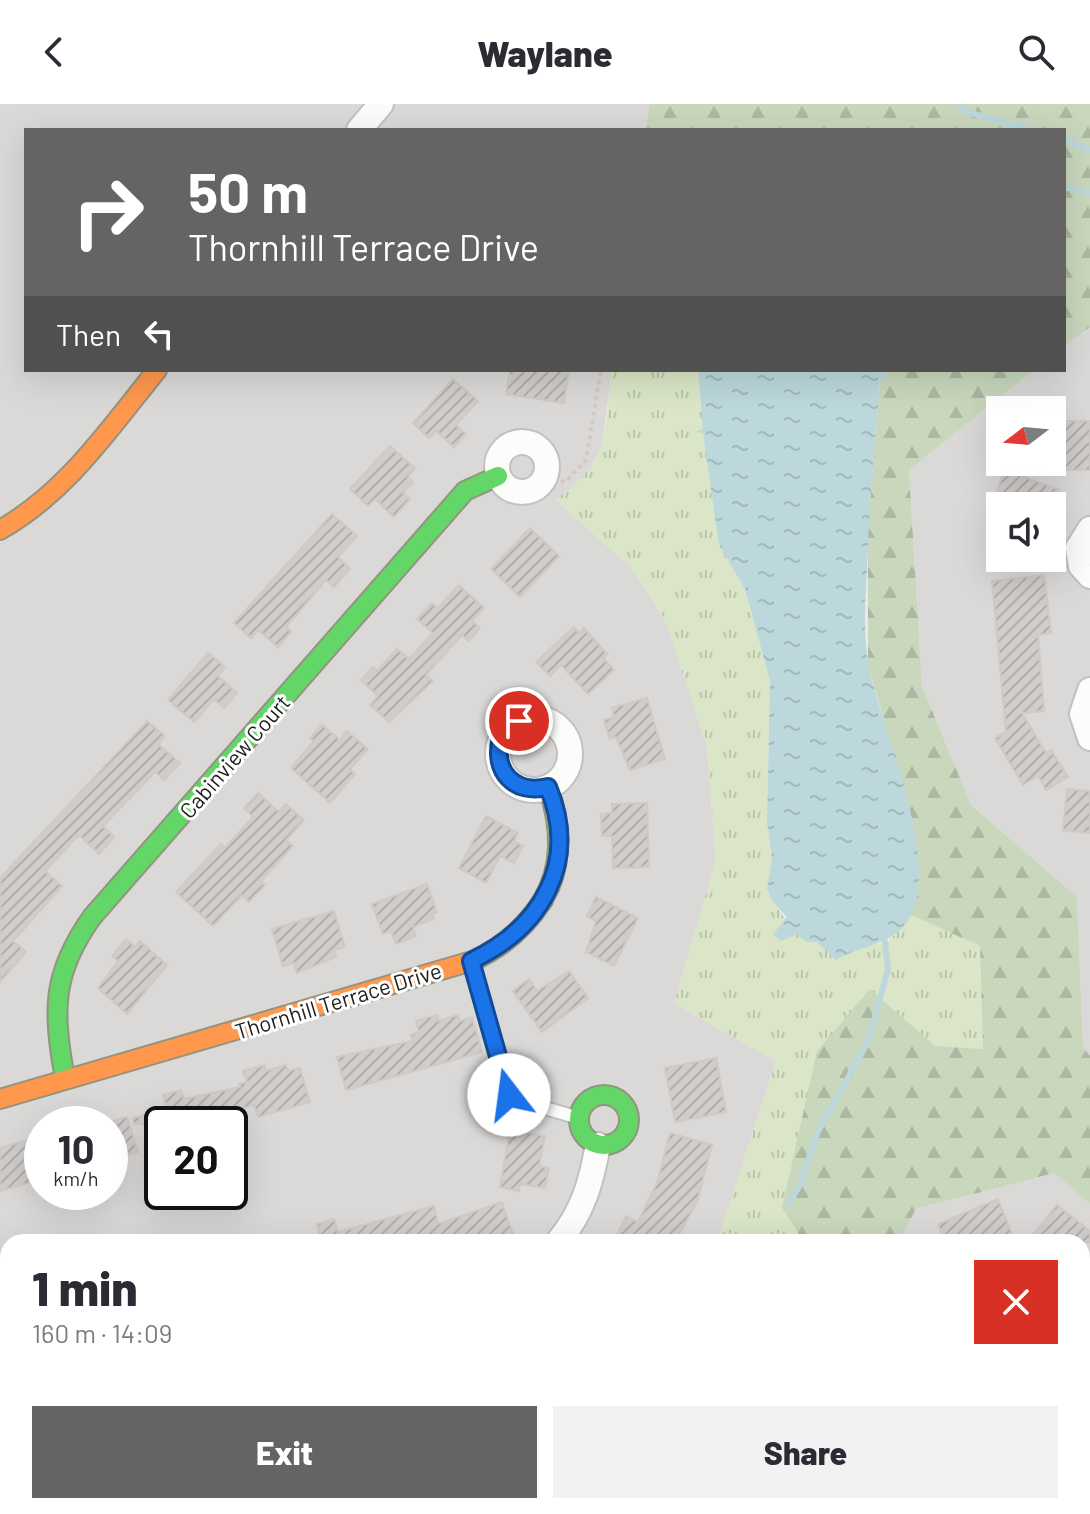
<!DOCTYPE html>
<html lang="en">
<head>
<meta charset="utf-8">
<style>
  body { margin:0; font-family:Barlow,sans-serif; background:#f2f2f3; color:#2b2b33; height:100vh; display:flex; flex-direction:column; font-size:30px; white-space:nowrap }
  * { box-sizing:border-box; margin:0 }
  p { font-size:26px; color:#7c7c81 }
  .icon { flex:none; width:44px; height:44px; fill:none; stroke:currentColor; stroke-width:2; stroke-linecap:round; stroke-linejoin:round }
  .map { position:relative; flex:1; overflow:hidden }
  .sheet { position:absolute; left:0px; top:1130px; width:1090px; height:280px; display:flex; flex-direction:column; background:#fff; border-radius:24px 24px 0 0; box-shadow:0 8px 32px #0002 }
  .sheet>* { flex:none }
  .top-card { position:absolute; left:24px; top:24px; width:1042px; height:244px; border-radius:0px; box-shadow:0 8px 32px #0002; background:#656463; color:#fff; overflow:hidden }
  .needle { width:52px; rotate:254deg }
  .controls { position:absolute; left:986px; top:292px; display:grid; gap:16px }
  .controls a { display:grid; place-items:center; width:80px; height:80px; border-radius:0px; background:#fff; box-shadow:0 8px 32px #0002; font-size:40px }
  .speed { position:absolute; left:24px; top:1002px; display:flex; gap:16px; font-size:40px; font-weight:700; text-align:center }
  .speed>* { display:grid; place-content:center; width:104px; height:104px; border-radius:50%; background:#fff; box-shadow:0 8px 32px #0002; line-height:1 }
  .speed small { font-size:20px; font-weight:400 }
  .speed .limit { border:4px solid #111; border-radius:12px; background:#fff; color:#111 }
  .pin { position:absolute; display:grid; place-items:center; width:68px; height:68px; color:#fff; margin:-34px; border:4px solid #fff; border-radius:50%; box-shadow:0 2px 8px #0007 }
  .me { position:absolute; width:88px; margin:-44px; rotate:345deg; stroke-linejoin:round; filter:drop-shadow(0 0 6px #0008) }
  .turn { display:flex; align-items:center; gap:28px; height:168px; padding:0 32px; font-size:36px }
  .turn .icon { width:104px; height:104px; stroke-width:2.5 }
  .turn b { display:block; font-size:56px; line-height:68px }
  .then { display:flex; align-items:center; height:76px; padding:0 32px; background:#0003; gap:16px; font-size:30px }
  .round { display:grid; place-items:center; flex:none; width:84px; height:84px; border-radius:0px; background:#f2f2f3 }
  .headline { display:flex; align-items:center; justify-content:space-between; height:136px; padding:0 32px }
  h1 { font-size:48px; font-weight:800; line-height:60px }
  .primary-button { display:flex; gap:16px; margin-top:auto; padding:16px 32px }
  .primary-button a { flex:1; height:92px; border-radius:0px; background:#656463; color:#fff; font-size:32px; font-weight:800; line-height:92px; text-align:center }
  .primary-button a+a { background:#f2f2f3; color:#2b2b33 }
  header { display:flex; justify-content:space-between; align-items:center; height:104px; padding:0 32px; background:#fff; font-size:36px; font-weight:800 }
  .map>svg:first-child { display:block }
  .residential { fill:#dad9d7; fill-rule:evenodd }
  .grass { fill:url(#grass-tufts) }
  .forest { fill:url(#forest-firs) }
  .water { fill:url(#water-ripples) }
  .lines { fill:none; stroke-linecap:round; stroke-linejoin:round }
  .stream { stroke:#bcd8dc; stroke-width:6 }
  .building { fill:url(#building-hatch); stroke:#cecac7; stroke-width:2 }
  .lane-casing { stroke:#c2c1c0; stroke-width:16 }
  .street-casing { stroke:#c2c1c0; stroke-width:28 }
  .fast-casing { stroke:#939380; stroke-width:22 }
  .slow-casing { stroke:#939380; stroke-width:22 }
  .path { stroke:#d4c8c7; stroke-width:4; stroke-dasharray:4 4; stroke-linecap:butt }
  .lane { stroke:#fcfcfb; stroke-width:12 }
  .street { stroke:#fcfcfb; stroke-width:24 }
  .fast { stroke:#63d668; stroke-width:18 }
  .slow { stroke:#ff974d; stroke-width:18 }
  .route-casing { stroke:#114b97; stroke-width:20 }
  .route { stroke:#1a73e8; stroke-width:14 }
  .labels { text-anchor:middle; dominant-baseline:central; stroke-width:6; stroke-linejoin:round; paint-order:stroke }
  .street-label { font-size:22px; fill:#1d1d1d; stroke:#fff }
</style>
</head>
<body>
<header><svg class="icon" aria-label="back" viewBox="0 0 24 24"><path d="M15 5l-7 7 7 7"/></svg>Waylane<svg class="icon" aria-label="search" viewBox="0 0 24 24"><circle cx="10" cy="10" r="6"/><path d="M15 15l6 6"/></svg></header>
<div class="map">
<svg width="1090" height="1410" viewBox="0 0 1090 1410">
  <defs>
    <pattern id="grass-tufts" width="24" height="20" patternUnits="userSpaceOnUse" patternTransform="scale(2)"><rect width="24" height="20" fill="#dae6c7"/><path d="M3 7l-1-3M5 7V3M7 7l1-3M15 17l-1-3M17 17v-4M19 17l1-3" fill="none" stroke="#bbc5aa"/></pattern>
    <pattern id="forest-firs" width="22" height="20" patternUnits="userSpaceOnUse" patternTransform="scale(2)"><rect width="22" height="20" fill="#c9d7bd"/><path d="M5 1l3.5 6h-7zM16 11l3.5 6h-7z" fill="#acb8a2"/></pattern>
    <pattern id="water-ripples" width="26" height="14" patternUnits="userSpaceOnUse" patternTransform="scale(2)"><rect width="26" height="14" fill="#bcd8dc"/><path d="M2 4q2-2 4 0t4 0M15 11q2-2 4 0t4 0" fill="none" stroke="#a1b9bc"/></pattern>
    <pattern id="building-hatch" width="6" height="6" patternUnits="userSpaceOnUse" patternTransform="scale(2)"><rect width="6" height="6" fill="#d0cdcb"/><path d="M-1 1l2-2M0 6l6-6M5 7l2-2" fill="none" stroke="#b2b0ae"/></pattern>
  </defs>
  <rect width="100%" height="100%" fill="#ebe9e6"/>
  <g class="residential">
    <path d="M 0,0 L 649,0 L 646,24 L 26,26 L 26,266 L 612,266 L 601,349 L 581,378 L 556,396 L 633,465 L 670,525 L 707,644 L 716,757 L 674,899 L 776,957 L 717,1138 L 8,1138 L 8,1402 L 631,1402 L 629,1410 L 0,1410 ZM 42,1020 L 110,1020 L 110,1088 L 42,1088 ZM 162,1020 L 230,1020 L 230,1088 L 162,1088 Z"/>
    <path d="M 1088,222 L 1090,223 L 1090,952 L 1083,943 L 1077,793 L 971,701 L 922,582 L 909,366 L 1034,266 L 1064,266 L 1064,242 ZM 1000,306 L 1052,306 L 1052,358 L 1000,358 ZM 1000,402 L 1052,402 L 1052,454 L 1000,454 Z"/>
    <path d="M 1054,1069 L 1090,1100 L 1090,1410 L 827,1410 L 834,1402 L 1082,1402 L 1082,1138 L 899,1138 L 916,1105 Z"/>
  </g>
  <g class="grass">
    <path d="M 612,266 L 698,266 L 703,325 L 695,326 L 703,329 L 719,441 L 745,485 L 770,577 L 767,718 L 772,755 L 767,784 L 771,796 L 797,830 L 817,838 L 836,855 L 855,844 L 888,838 L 911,811 L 980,842 L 983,945 L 935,942 L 870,885 L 782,1104 L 804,1138 L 717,1138 L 776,957 L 674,899 L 716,757 L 707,644 L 665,516 L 633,465 L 555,396 C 611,357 604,328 612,266 Z"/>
    <path d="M 631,1402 L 834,1402 L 827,1410 L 629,1410 Z"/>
  </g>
  <g class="forest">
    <path d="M 649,0 L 1090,0 L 1090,223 L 1064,242 L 1064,26 L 574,26 L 646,24 Z"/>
    <path d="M 890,266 L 1034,266 L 909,366 L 922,582 L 971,701 L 1077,793 L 1083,943 L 1090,952 L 1090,1100 L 1054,1069 L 916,1105 L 899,1138 L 804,1138 L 782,1104 L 817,947 L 870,885 L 935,942 L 983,945 L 980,842 L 911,811 L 919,778 L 911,711 L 868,561 L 868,424 L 880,278 Z"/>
  </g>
  <path class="water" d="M 698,266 L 890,266 L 880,278 C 875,340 869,403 867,466 C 865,497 863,533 869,563 C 881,623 940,754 911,811 C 896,842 862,840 836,856 L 817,838 L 807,838 L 797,830 L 781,837 L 773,830 L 787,813 L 771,796 L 767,784 L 772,755 L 767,718 L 770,577 L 745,485 L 719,441 L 703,329 L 694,328 L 703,325 Z"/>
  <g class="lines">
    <g class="stream">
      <path d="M 958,0 L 967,8 L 1032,26"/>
      <path d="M 1064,36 L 1090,46"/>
      <path d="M 1064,83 L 1090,89"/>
      <path d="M 480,993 L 496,987"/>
      <path d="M 788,1101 L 800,1081 L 818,1027 L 868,938 L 888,865 L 885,838"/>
    </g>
  </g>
  <g class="building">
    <path d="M 510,266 L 569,266 L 564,299 L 506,290 Z"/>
    <path d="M 453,275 L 478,297 L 456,321 L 466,330 L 454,343 L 436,327 L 429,334 L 413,319 Z"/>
    <path d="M 1064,317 L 1090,317 L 1090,366 L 1063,366 Z"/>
    <path d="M 390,342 L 415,364 L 408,373 L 413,378 L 403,389 L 410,395 L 394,413 L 375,395 L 368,402 L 350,385 Z"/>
    <path d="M 1005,366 L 1060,386 L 1055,402 L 991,402 Z"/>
    <path d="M 332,410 L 357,432 L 338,453 L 350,465 L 334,483 L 326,476 L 286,523 L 291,528 L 278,543 L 258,526 L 251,534 L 234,519 Z"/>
    <path d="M 530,424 L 559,452 L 520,493 L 491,465 Z"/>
    <path d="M 1044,471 L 1051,529 L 1038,531 L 1044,607 L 1022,609 L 1046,649 L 1051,646 L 1068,673 L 1046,686 L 1038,672 L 1023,681 L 995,634 L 1006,628 L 992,477 Z"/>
    <path d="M 459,481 L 484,504 L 472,517 L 480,524 L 469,537 L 462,531 L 426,571 L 433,577 L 389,618 L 370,601 L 378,592 L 361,576 L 373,563 L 377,567 L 397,545 L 409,555 L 433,529 L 417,515 L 432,499 L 438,504 Z"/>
    <path d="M 574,523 L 579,529 L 584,524 L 607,550 L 603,554 L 614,566 L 588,590 L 561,561 L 550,572 L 536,558 Z"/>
    <path d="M 208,549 L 225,563 L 218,572 L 237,589 L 224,604 L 214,595 L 194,618 L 168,596 Z"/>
    <path d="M 647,594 L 665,655 L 630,666 L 616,633 L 610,635 L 604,616 L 614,613 L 612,604 Z"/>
    <path d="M 147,617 L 165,632 L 158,640 L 180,659 L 164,676 L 155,668 L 103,722 L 114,733 L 99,750 L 79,731 L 45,767 L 62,782 L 13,837 L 26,848 L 0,878 L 0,774 Z"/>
    <path d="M 322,621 L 340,636 L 347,627 L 368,645 L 350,665 L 355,670 L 330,699 L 291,664 L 314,637 L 310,634 Z"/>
    <path d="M 1067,685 L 1090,687 L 1090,729 L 1063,726 Z"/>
    <path d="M 258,689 L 279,708 L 286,700 L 304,716 L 286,736 L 293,742 L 261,777 L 265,781 L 249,798 L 242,791 L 213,822 L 176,788 L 221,740 L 225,744 L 253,713 L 244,704 Z"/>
    <path d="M 647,699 L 649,763 L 613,764 L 612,732 L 602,732 L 601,710 L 612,709 L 612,700 Z"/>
    <path d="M 486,712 L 518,729 L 514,737 L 523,742 L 514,759 L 500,752 L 486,779 L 459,764 Z"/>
    <path d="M 427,780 L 437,808 L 432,810 L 434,815 L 413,823 L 416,832 L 396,840 L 391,827 L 383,830 L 372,800 Z"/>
    <path d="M 596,793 L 638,814 L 614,862 L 586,848 L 596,817 L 587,812 Z"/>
    <path d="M 334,807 L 345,843 L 334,846 L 336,853 L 297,869 L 294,859 L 283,862 L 272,825 Z"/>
    <path d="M 126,835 L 135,843 L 140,837 L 167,861 L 127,910 L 98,884 L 118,857 L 112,852 Z"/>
    <path d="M 569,867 L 588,894 L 542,928 L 513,887 L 529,875 L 537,887 Z"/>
    <path d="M 437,911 L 438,917 L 458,911 L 460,917 L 472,913 L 482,948 L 346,986 L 337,953 L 413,937 L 411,931 L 419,928 L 416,917 Z"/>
    <path d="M 716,954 L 726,1008 L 675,1018 L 665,964 Z"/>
    <path d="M 265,961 L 266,967 L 286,961 L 288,967 L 300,964 L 310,998 L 258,1013 L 254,1001 L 220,1011 L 223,1020 L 134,1020 L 133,1014 L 167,1006 L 163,991 L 181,986 L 184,995 L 240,983 L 239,980 L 247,978 L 243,967 Z"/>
    <path d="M 127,1013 L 138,1048 L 110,1056 L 110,1018 Z"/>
    <path d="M 510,1025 L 545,1032 L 539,1062 L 549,1064 L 545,1084 L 520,1080 L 519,1087 L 500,1083 Z"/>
    <path d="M 670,1029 L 712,1041 L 697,1098 L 675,1138 L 614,1138 L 626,1112 L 638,1118 L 657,1079 Z"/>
    <path d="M 28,1036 L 30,1041 L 42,1037 L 42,1075 L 0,1087 L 0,1044 Z"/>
    <path d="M 998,1095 L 1015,1138 L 945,1138 L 938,1120 Z"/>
    <path d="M 502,1098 L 513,1130 L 491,1138 L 321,1138 L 317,1120 L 334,1115 L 338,1128 L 434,1102 L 438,1120 Z"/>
    <path d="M 1057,1101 L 1090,1127 L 1090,1138 L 1027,1138 Z"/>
  </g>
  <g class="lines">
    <g class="lane-casing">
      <path id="lane" d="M 471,859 L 511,994 L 579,1014"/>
    </g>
    <g class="street-casing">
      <g id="street">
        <path d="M 359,26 L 381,0"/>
        <circle cx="522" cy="363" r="25"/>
        <path d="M 1090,425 L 1078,444 L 1081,462 L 1090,472"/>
        <path d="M 1090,586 L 1082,610 L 1090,634"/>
        <circle cx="534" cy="650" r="36"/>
        <path d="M 558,1138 C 583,1108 591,1079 598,1041"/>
        <path d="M 1082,1287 L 1090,1294"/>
        <path d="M 0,1318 L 8,1314"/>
        <path d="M 1082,1355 L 1090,1345"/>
        <path d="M 470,1410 L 473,1402"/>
        <path d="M 1035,1410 L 1041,1402"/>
      </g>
    </g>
    <g class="fast-casing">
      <g id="fast">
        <path d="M 543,796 C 564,760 561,721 548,683"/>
        <path d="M 65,975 C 53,907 51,871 92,813 L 465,387 L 498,372"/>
        <circle cx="604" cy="1016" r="25"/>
      </g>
    </g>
    <g class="slow-casing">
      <g id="slow">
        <path d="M 0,426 C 67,388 109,325 157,266"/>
        <path d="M 0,995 L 472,857 C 502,844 525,824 543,796"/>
      </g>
    </g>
    <path class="path" d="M 545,373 L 565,378 L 586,356 L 601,266"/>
    <use href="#lane" class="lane"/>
    <use href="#street" class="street"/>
    <use href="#fast" class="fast"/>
    <use href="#slow" class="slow"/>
  </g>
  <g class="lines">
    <g class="route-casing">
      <path id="route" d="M 509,991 L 471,857 C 541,824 580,759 548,683 C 514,691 492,667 501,634 L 519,617"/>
    </g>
    <use href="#route" class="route"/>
  </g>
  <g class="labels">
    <g class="street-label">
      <text transform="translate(234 652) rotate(-49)">Cabinview Court</text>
      <text transform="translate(338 896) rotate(-17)">Thornhill Terrace Drive</text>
    </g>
  </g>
</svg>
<div class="controls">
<a><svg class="needle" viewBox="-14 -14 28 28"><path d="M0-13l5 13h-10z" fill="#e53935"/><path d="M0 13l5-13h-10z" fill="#7c7c81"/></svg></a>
<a><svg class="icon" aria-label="sound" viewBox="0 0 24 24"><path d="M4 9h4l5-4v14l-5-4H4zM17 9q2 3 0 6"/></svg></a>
</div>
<div class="speed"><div>10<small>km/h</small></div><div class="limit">20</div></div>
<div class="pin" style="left:519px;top:617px;background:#d93025"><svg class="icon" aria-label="arrive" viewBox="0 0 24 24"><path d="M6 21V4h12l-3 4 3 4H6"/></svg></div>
<svg class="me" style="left:509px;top:991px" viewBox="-20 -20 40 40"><circle r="19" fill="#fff"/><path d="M0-13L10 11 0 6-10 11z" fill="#1a73e8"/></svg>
<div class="top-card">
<div class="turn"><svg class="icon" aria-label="right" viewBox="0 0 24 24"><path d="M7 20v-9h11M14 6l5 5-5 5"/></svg><div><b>50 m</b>Thornhill Terrace Drive</div></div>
<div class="then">Then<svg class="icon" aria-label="left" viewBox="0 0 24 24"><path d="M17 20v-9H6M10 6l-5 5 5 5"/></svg></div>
</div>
<section class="sheet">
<div class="headline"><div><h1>1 min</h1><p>160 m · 14:09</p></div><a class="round" style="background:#d93025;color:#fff"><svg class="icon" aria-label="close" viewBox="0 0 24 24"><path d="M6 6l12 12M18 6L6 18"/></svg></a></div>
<div class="primary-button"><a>Exit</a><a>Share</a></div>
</section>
</div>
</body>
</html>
